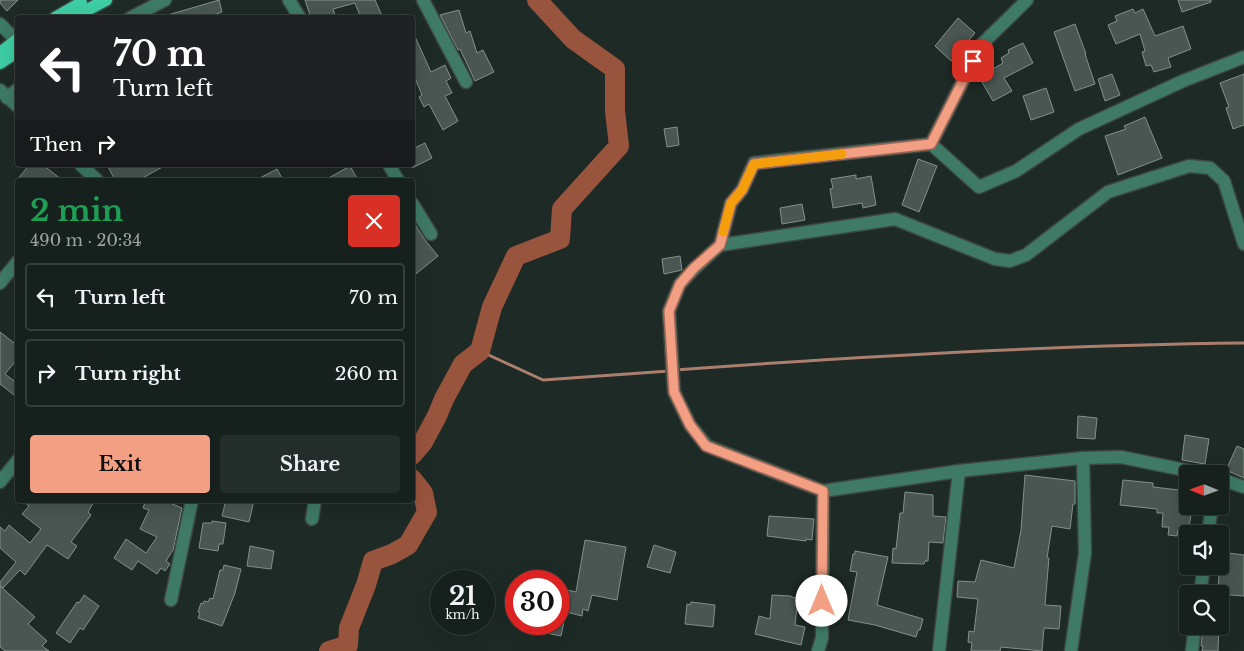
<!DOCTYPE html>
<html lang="en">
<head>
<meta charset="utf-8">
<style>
  body { margin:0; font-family:"Libre Baskerville",serif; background:#232d29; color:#f1f3f6; height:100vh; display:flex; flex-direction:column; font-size:19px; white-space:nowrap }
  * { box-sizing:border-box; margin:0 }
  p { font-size:16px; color:#9ea3a3 }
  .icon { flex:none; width:28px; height:28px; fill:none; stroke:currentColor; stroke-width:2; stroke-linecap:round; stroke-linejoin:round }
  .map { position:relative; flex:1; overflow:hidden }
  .side { position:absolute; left:15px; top:178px; width:400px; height:325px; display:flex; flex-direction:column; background:#16201c; border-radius:5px; box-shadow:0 5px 20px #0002,0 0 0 1px #353e3b }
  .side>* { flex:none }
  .guide { position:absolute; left:15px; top:15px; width:400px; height:152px; border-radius:5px; box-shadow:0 5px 20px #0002,0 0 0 1px #353e3b; background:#202124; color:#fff; overflow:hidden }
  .needle { width:32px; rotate:271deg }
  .tools { position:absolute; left:1179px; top:465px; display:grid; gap:10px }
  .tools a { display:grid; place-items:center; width:50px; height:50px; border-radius:5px; background:#16201c; box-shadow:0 5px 20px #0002,0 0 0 1px #353e3b; font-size:25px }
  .speed { position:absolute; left:430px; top:570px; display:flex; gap:10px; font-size:25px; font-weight:700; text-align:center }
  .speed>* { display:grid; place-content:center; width:65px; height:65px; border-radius:50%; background:#16201c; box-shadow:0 5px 20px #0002,0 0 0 1px #353e3b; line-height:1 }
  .speed small { font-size:12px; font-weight:400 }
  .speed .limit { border:8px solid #d22; background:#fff; color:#111 }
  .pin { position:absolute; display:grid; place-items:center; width:42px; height:42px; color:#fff; margin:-21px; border-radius:10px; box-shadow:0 2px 8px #0006 }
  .me { position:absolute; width:55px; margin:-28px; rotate:0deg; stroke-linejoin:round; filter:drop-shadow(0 0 4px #0008) }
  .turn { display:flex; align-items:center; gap:18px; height:105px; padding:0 15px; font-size:22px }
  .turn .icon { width:65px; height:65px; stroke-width:2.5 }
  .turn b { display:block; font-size:35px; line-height:42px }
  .then { display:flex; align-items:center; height:48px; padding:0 15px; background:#0003; gap:10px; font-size:19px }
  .round { display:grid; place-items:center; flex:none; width:52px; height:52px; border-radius:5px; background:#232d29 }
  .head { display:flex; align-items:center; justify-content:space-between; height:85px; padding:0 15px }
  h1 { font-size:30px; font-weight:700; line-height:38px; color:#1e9e55 }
  .action { display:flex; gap:10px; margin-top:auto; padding:10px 15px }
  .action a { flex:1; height:58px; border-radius:5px; background:#f39f84; color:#111; font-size:20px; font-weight:700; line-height:58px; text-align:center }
  .action a+a { background:#232d29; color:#f1f3f6 }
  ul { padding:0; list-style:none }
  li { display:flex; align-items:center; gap:15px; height:68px; margin:0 10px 8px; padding:0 5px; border:2px solid #353e3b; border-radius:5px }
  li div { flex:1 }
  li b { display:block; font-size:19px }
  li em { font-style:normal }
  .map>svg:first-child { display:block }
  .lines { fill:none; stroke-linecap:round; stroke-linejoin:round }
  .stream { stroke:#ac7e6d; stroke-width:3 }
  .river { stroke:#99543e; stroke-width:20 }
  .building { fill:#495651; stroke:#83918b }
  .minor-casing { stroke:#3c4742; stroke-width:15 }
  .major-casing { stroke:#3c4742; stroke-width:15 }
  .minor { stroke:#3e7a66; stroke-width:12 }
  .major { stroke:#3ecda4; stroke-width:12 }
  .route-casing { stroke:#9e6756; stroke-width:12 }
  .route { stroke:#f39f84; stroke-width:9 }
  .slow { stroke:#f59e0b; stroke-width:9 }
</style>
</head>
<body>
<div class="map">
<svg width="1244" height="651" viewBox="0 0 1244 651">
  <rect width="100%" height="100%" fill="#1e2a25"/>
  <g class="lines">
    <g class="stream">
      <path d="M 480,351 L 543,380 L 669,371"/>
      <path d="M 675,370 C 864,356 1055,345 1244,343"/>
    </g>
    <g class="river">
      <path d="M 412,455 L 423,442 L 437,416 L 444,399 L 463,364 L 480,351 L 492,307 L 516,256 L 560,239 L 562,209 L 619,146 L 615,111 L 615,69 L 573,39 L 537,0"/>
      <path d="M 329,651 L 348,645 L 349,628 L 366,585 L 373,561 L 392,554 L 408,545 L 427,512 L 423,493 L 412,479"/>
    </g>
  </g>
  <g class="building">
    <path d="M 0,0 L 18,0 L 7,11 L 0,3 Z"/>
    <path d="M 219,0 L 222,12 L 205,18 L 168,18 L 168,15 Z"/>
    <path d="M 305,0 L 375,0 L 383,18 L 361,18 L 355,3 L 333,9 L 335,15 L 327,18 L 311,18 Z"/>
    <path d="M 1178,0 L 1211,0 L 1211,2 L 1182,12 Z"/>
    <path d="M 1133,9 L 1135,13 L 1143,9 L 1155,36 L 1183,26 L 1191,49 L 1168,58 L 1171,67 L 1154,72 L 1151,65 L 1146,66 L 1142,52 L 1145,51 L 1140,34 L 1116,44 L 1108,25 L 1117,21 L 1115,16 Z"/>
    <path d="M 459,10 L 466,33 L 470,31 L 477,53 L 483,50 L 494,72 L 475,81 L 460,49 L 458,50 L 440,15 Z"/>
    <path d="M 958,18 L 975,33 L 951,61 L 935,46 Z"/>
    <path d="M 1075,24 L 1086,54 L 1085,54 L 1095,84 L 1075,91 L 1054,32 Z"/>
    <path d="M 412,30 L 431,72 L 445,65 L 451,78 L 446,81 L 452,93 L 445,96 L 458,121 L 443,130 L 429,104 L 424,107 L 419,97 L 422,95 L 412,71 Z"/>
    <path d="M 1023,43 L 1033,63 L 1004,78 L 1012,91 L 993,101 L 979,77 L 1003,63 L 1001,58 L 1009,53 L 1008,50 Z"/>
    <path d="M 1112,74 L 1120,95 L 1105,101 L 1098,79 Z"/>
    <path d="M 1244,74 L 1244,125 L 1233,129 L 1226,108 L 1229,107 L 1220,83 Z"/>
    <path d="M 1046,88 L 1054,112 L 1031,120 L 1023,96 Z"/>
    <path d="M 1145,117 L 1162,158 L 1118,175 L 1105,136 L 1126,129 L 1124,126 Z"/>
    <path d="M 677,127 L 679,145 L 667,147 L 664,129 Z"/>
    <path d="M 425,143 L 432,158 L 412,168 L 412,149 Z"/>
    <path d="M 918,159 L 937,166 L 919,212 L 902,205 Z"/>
    <path d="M 29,165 L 43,165 L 62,180 L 17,180 Z"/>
    <path d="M 107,165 L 166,165 L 139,180 L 115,180 Z"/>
    <path d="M 350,166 L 358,180 L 325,180 Z"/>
    <path d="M 277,169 L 283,180 L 256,180 Z"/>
    <path d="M 856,175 L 856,179 L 871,176 L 876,205 L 863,208 L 862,203 L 833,208 L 830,189 L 833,188 L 831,179 Z"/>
    <path d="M 802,204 L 805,220 L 782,224 L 780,208 Z"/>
    <path d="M 412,220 L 425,240 L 438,256 L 412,277 Z"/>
    <path d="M 680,256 L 682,270 L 664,274 L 662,259 Z"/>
    <path d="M 0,332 L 18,346 L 18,358 L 5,374 L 18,384 L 18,398 L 0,384 Z"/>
    <path d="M 1078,416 L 1097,418 L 1095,439 L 1077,438 Z"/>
    <path d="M 1185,435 L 1209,439 L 1205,464 L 1182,460 Z"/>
    <path d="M 1237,446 L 1244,449 L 1244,478 L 1226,470 Z"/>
    <path d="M 1025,475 L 1075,481 L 1075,504 L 1073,504 L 1070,529 L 1052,526 L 1047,558 L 1049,558 L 1045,605 L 1061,606 L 1059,629 L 1044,628 L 1042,651 L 1001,647 L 1000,651 L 971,651 L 972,643 L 968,642 L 969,631 L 974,632 L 978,599 L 957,597 L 958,581 L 975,582 L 981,560 L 1014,568 L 1021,530 Z"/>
    <path d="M 1123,480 L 1153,483 L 1153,487 L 1188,491 L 1188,506 L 1193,506 L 1188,531 L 1178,530 L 1177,536 L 1168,535 L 1169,527 L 1162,527 L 1163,513 L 1157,513 L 1157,509 L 1120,505 Z"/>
    <path d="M 905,492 L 933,495 L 933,516 L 946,517 L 943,543 L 929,542 L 928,561 L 925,561 L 924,564 L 892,563 L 893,548 L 896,549 L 900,513 L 903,513 Z"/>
    <path d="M 22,500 L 95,500 L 88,512 L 91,515 L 71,542 L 77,546 L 68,559 L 47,545 L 25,575 L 20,570 L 3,588 L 0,586 L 0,582 L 16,562 L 0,548 L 0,527 L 5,531 L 9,525 L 30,543 L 41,529 L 22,514 L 29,506 Z"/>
    <path d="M 146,500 L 163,500 L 182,508 L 173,550 L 166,561 L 170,564 L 165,571 L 161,568 L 157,574 L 138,561 L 132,570 L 114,558 L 126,539 L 146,553 L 157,537 L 140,529 L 149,510 L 143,508 Z"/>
    <path d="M 226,500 L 254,500 L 249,522 L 222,516 Z"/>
    <path d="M 769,516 L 814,519 L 812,540 L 806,539 L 806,541 L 767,536 Z"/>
    <path d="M 212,521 L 226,523 L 223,544 L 219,544 L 218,551 L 199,548 L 203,523 L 212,523 Z"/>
    <path d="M 585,540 L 626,547 L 617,600 L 592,595 L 588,611 L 583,609 L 582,616 L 566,612 L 561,636 L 522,628 L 522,624 L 559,624 L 559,588 L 576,592 Z"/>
    <path d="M 654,545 L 676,552 L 670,573 L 647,567 Z"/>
    <path d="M 250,546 L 274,551 L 271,569 L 247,566 Z"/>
    <path d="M 855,551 L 888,557 L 877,605 L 923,619 L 920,630 L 918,630 L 916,637 L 875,625 L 848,620 L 857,572 L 850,571 L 853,554 L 855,554 Z"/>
    <path d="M 1220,552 L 1244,555 L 1244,596 L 1218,594 Z"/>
    <path d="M 224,565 L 241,569 L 235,593 L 222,626 L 198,618 L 200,613 L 198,612 L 201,603 L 203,604 L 204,601 L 208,602 L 210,598 L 213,599 L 220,570 L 223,570 Z"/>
    <path d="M 0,586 L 35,617 L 28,624 L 47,641 L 42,646 L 49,651 L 5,651 L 0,647 Z"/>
    <path d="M 84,595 L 99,606 L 83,630 L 80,628 L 70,643 L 56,633 L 77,602 L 79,603 Z"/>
    <path d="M 772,595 L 791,596 L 791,597 L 798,598 L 795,625 L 805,627 L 801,645 L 755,634 L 759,616 L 770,619 Z"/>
    <path d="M 691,602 L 715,605 L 713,627 L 685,624 L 687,604 L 690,605 Z"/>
    <path d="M 1203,628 L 1219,628 L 1218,651 L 1202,651 L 1203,646 L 1201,646 Z"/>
  </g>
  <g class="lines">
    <g class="minor-casing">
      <g id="minor">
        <path d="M 289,0 L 300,18"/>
        <path d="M 423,0 L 466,82"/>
        <path d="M 1027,0 L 981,45 L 931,144 L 754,163 L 742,190 L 731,203 L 720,245 L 695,268 L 680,284 L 669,311 L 674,392 L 690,425 L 707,446 L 823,491 L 959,471 L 1083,458 L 1121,457 L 1204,474"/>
        <path d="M 130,18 L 165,0"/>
        <path d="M 0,24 L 16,40"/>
        <path d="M 0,90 L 18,107"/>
        <path d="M 7,98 L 18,89"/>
        <path d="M 931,144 L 979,187 L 1016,171 L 1079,129 L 1183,81 L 1244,57"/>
        <path d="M 81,165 L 97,180"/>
        <path d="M 389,165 L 398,180"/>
        <path d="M 412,203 L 431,234"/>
        <path d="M 720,245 L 895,219 L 995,259 L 1010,261 L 1026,255 L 1108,192 L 1189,166 L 1210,168 L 1224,181 L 1244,244"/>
        <path d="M 0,283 L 18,261"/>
        <path d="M 1220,479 L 1244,487"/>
        <path d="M 0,482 L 18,460"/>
        <path d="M 312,519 L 315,500"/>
        <path d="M 1208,534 L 1212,506"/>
        <path d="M 1200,594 L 1204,566"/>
        <path d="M 171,600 L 192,500"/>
        <path d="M 818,651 L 822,638 L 823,491"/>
        <path d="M 939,651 L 959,471"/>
        <path d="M 1071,651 L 1085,553 L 1083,458"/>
        <path d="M 1192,651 L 1195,626"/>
      </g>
    </g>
    <g class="major-casing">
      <g id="major">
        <path d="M 55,18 L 81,3"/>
        <path d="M 72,18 L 106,0"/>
        <path d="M 0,53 L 18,39"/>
        <path d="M 0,63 L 18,51"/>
      </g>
    </g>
    <use href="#minor" class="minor"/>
    <use href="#major" class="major"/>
  </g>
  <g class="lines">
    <g class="route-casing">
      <path id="route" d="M 822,601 L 823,491 L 706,446 L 690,425 L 674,392 L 669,311 L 680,284 L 694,268 L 720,245 L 731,203 L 742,190 L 754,164 L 931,144 L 973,61"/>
    </g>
    <use href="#route" class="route"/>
    <path class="slow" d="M 723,232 L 731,203 L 742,190 L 754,164 L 842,154"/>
  </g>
</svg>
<div class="tools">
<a><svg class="needle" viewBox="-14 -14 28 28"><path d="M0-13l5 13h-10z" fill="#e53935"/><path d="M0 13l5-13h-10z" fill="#9ea3a3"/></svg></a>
<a><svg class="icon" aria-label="sound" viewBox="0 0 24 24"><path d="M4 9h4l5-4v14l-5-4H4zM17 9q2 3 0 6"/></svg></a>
<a><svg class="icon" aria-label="search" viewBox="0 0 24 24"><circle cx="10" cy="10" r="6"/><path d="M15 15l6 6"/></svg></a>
</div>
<div class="speed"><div>21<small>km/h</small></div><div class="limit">30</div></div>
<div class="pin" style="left:973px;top:61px;background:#d93025"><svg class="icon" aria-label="arrive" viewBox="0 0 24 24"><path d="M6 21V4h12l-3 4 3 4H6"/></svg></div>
<svg class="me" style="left:822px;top:601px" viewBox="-20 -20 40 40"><circle r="19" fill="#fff"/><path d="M0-13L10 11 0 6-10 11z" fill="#f39f84"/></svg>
<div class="guide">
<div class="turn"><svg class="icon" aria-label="left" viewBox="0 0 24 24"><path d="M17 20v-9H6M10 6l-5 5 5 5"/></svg><div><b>70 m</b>Turn left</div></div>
<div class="then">Then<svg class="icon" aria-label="right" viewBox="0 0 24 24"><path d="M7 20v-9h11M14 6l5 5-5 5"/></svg></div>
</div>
<section class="side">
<div class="head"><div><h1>2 min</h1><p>490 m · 20:34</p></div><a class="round" style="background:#d93025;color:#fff"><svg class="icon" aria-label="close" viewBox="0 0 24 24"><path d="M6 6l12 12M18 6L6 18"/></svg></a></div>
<ul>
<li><svg class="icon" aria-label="left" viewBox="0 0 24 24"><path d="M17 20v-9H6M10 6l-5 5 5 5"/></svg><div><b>Turn left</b></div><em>70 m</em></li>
<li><svg class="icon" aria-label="right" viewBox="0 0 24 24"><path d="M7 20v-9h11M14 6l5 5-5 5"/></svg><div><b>Turn right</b></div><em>260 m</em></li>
</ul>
<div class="action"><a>Exit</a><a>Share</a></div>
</section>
</div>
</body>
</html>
